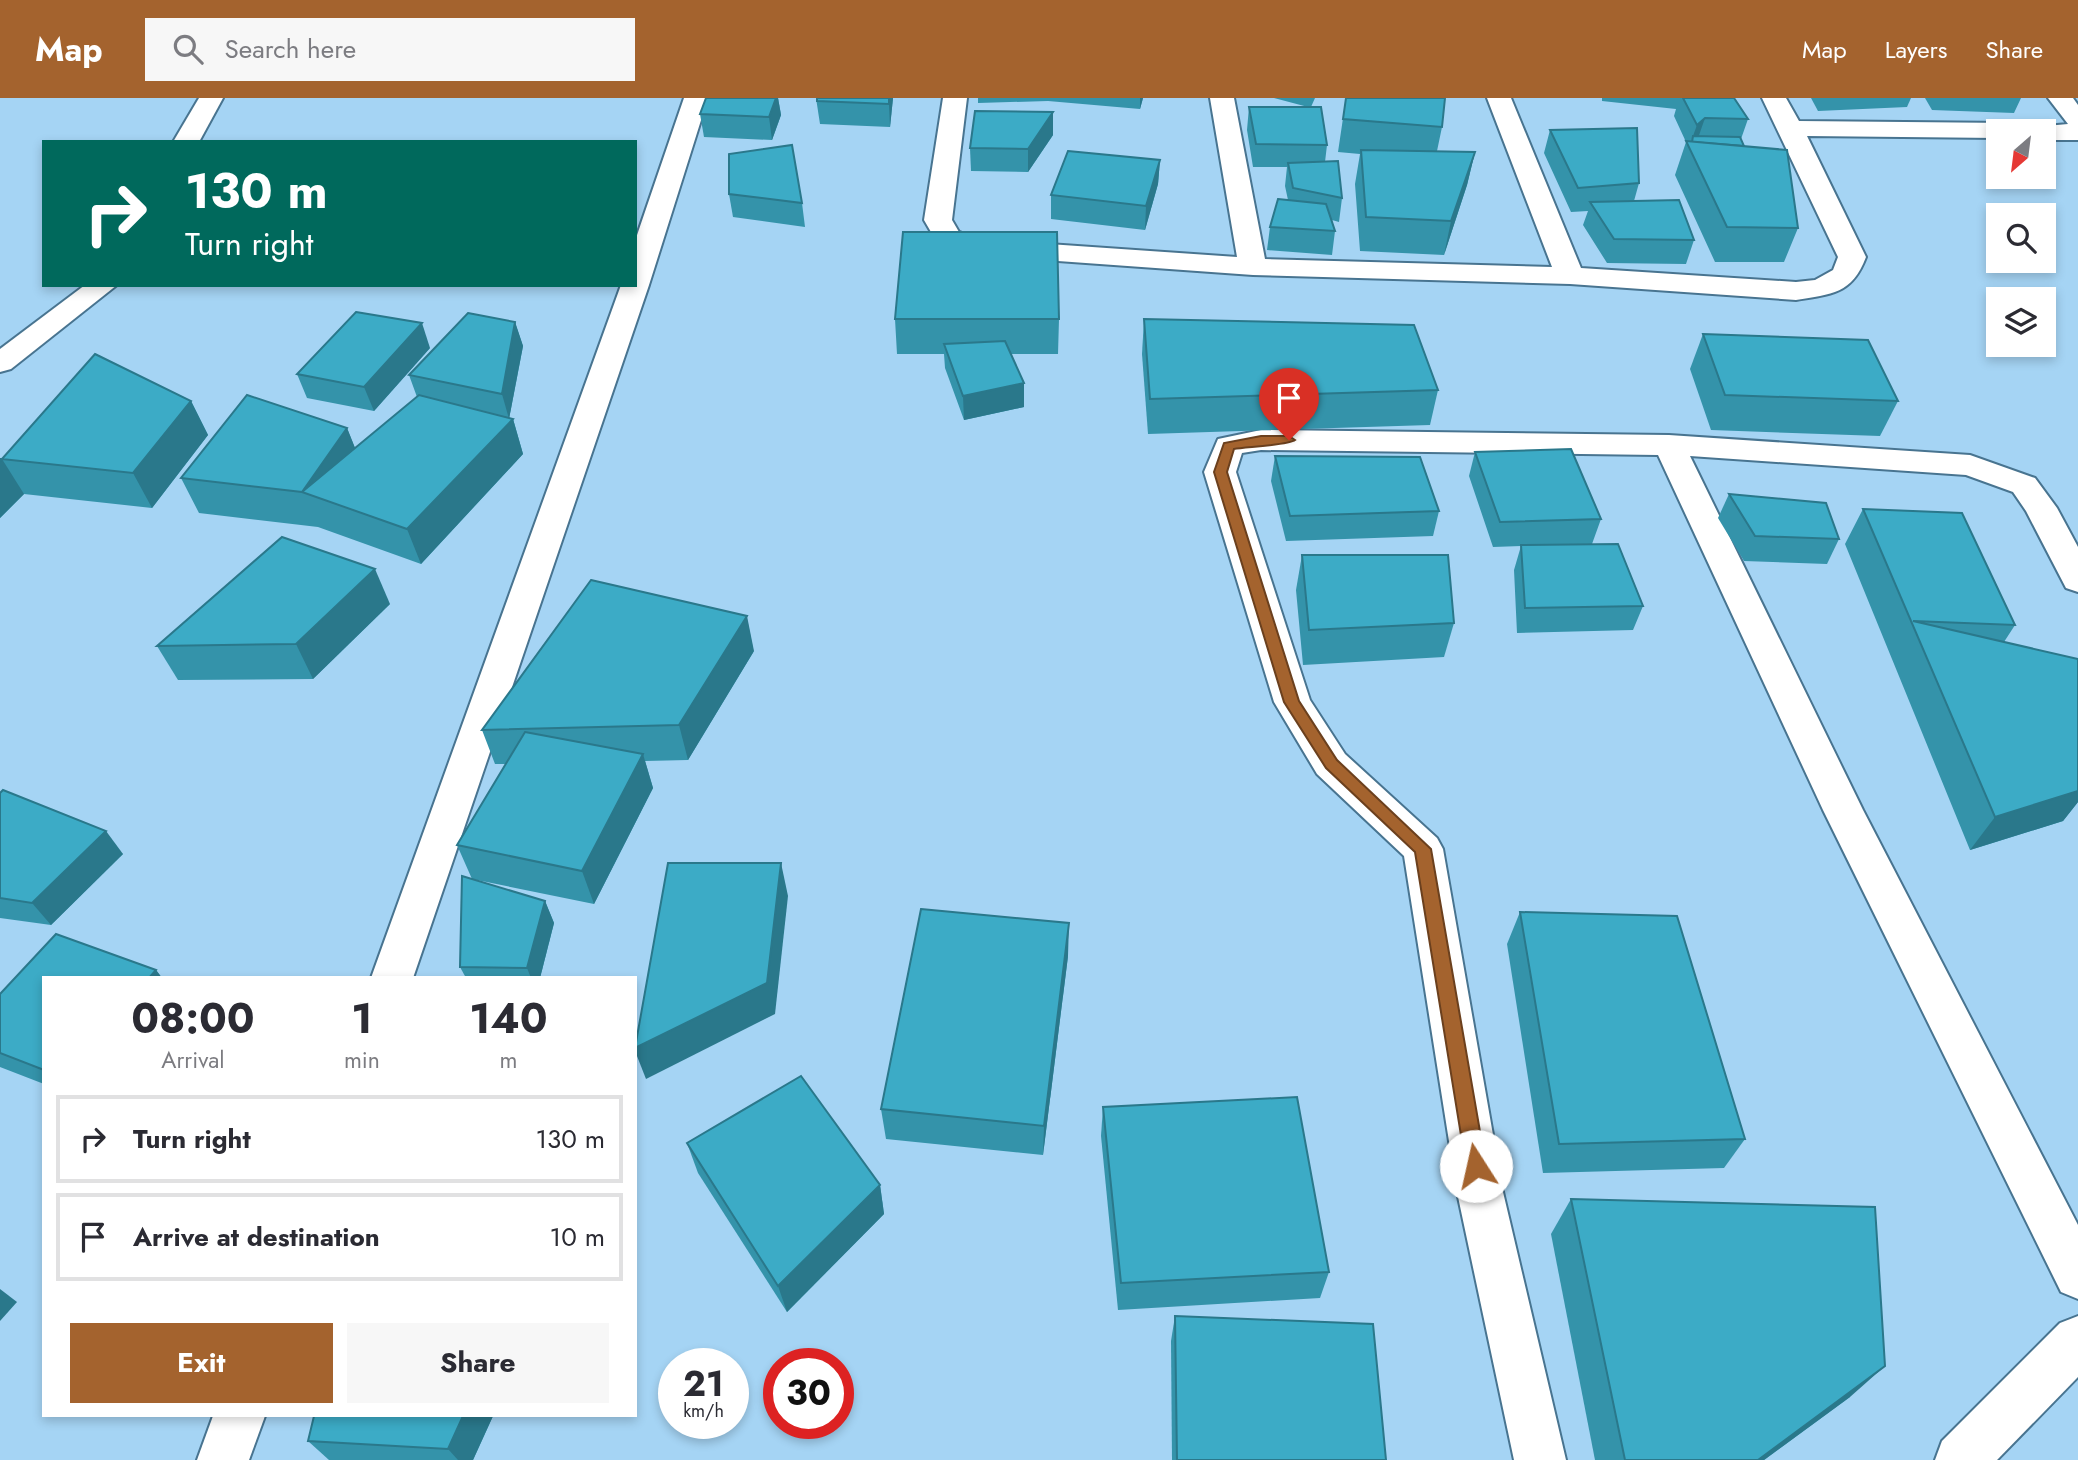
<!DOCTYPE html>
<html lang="en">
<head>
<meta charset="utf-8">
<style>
  body { margin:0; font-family:Jost,sans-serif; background:#f7f7f7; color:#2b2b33; height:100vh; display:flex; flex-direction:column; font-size:26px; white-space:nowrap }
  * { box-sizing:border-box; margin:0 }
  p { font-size:23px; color:#7c7c81 }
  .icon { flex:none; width:38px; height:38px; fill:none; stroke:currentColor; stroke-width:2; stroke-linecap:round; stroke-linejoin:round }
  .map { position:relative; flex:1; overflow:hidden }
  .details { position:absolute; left:42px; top:878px; width:595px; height:441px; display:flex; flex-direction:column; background:#fff; border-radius:0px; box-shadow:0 4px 10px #0003 }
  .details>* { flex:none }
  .top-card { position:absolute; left:42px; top:42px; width:595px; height:147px; border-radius:0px; box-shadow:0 4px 10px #0003; background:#00695c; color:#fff; overflow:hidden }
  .needle { width:46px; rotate:208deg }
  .fabs { position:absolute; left:1986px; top:21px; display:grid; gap:14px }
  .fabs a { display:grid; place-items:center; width:70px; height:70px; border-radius:0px; background:#fff; box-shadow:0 4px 10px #0003; font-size:35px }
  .speed { position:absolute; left:658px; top:1250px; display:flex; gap:14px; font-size:35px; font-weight:700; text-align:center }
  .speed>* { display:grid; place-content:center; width:91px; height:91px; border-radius:50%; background:#fff; box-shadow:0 4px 10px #0003; line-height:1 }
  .speed small { font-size:18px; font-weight:400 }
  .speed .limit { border:10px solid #d22; background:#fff; color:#111 }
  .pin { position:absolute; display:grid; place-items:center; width:60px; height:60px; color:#fff; margin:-72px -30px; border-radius:50% 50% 50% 0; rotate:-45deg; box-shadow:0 0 7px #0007 }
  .pin .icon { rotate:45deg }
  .me { position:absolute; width:77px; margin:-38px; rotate:350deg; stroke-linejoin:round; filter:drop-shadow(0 0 5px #0008) }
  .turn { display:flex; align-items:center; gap:24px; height:147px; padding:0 28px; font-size:32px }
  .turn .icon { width:91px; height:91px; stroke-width:2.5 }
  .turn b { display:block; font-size:49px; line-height:60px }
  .eta { display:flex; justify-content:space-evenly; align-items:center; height:119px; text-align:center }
  .eta b { font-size:42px; font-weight:700; line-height:49px }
  .button { display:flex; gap:14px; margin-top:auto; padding:14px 28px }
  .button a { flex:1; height:80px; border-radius:0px; background:#a4632e; color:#fff; font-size:28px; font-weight:700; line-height:80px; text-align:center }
  .button a+a { background:#f7f7f7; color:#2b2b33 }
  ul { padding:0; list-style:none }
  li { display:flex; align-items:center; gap:21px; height:88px; margin:0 14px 10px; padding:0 14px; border:4px solid #e1e1e2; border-radius:0px }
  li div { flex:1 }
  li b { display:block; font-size:26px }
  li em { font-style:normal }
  header { display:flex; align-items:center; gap:42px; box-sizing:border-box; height:98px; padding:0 35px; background:#a4632e; color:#fff }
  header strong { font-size:33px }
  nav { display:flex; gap:38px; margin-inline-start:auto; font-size:24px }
  .search { width:490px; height:63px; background:#f7f7f7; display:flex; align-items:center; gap:18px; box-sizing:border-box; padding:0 24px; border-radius:0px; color:#7c7c81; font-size:26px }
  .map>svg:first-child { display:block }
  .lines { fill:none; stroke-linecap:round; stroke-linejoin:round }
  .minor-casing { stroke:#487490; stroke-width:4 }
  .minor { fill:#fff; fill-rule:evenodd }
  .wall { fill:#3493aa }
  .shaded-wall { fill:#2a788b }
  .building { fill:#3cabc6; stroke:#2a788b; stroke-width:2 }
  .route { fill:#a4632e; stroke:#6b401e; stroke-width:2 }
</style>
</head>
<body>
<header>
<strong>Map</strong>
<div class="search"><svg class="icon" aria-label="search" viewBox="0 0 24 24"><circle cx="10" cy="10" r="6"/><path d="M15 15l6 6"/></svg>Search here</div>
<nav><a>Map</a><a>Layers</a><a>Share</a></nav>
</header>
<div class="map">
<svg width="2078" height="1362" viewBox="0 0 2078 1362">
  <rect width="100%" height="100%" fill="#a5d4f4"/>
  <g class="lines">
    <g class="minor-casing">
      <g id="minor">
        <path d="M 199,0 L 223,0 L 199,44 L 173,44 Z"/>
        <path d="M 684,0 L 708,0 L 649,187 L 413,880 L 371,880 L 621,187 L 635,187 L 635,143 Z"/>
        <path d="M 943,0 L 967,0 L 952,122 L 959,134 L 978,141 L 1237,159 L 1210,0 L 1234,0 L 1265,161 L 1552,169 L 1487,0 L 1511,0 L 1581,170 L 1796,184 L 1815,182 L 1833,172 L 1838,159 L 1762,0 L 1786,0 L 1799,23 L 2010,25 L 2019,28 L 2023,33 L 1998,33 L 1998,40 L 1807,38 L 1866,159 C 1852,196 1832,196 1796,202 L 1570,186 L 1253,177 L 975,157 L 938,146 L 924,122 Z"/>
        <path d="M 2048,0 L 2073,0 L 2078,7 L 2078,42 L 2044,42 L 2044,33 L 2032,33 L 2035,29 L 2068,26 Z"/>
        <path d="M 85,187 L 117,187 L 11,271 L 0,274 L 0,251 Z"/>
        <path d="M 1261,332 L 1669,337 L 1970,357 L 2035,380 L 2057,410 L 2078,449 L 2078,494 L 2066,490 L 2026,413 L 2013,394 L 1966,377 L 1690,358 L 1863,712 L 2078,1127 L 2078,1201 L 2061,1194 L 1823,712 L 1658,357 L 1261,352 L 1242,355 L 1236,374 L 1310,602 L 1345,656 L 1437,740 L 1443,751 L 1503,1094 L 1566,1362 L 1514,1362 L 1457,1094 L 1404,758 L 1317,676 L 1274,604 L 1204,374 L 1218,341 Z"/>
        <path d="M 2078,1218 L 2078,1279 L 1997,1362 L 1935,1362 L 1942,1343 L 2060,1225 Z"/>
        <path d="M 213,1318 L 265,1318 L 249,1362 L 197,1362 Z"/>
      </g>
    </g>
    <use href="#minor" class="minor"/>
  </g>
  <g class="wall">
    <path d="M 706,0 L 778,0 L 781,17 L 772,42 L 704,39 L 700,16 Z"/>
    <path d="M 816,0 L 893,0 L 890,29 L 820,26 Z"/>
    <path d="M 978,0 L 1143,0 L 1140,11 L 1048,3 L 978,5 Z"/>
    <path d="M 1274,0 L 1315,0 L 1311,9 L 1327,47 L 1325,64 L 1342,100 L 1339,124 L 1332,122 L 1335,133 L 1332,157 L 1267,152 L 1270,129 L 1288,102 L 1285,88 L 1287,69 L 1253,69 L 1247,32 L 1249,9 L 1308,9 Z"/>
    <path d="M 1346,0 L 1442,29 L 1437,53 L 1475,54 L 1467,87 L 1444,157 L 1360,153 L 1355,86 L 1360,56 L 1338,54 Z"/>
    <path d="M 1602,0 L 1734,0 L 1748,21 L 1741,41 L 1744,48 L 1798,130 L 1784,164 L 1715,164 L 1675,77 L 1686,44 L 1674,18 L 1676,11 L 1602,3 Z"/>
    <path d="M 1811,0 L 1911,0 L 1907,9 L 1818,13 Z"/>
    <path d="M 1925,0 L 2021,0 L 2014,15 L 1932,12 Z"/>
    <path d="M 1053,14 L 1053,37 L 1028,74 L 971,73 L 970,50 Z"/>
    <path d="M 1550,32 L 1639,85 L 1634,103 L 1694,142 L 1686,166 L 1607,165 L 1583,127 L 1588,113 L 1571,114 L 1544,55 Z"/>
    <path d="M 1160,62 L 1158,86 L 1145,132 L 1051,121 L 1051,97 Z"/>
    <path d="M 729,96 L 802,105 L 805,129 L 733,119 Z"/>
    <path d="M 895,221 L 1059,221 L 1058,256 L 1010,256 L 1024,309 L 964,322 L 945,270 L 944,256 L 897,256 Z"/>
    <path d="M 1144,221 L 1438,292 L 1430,327 L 1148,336 L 1142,256 Z"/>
    <path d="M 515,224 L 523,248 L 509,321 L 513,321 L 523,356 L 421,466 L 318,429 L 199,415 L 181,380 L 347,330 L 355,350 L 417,299 L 409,277 Z"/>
    <path d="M 1703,236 L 1898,303 L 1880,338 L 1711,332 L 1690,271 Z"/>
    <path d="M 430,250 L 374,313 L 307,300 L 297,276 Z"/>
    <path d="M 191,303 L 208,337 L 152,410 L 24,396 L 0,420 L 0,361 Z"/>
    <path d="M 1475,354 L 1601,421 L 1592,446 L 1554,447 L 1643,508 L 1633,532 L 1517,535 L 1514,472 L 1521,448 L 1493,449 L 1469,378 Z"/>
    <path d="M 1275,358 L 1439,413 L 1433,438 L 1286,443 L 1271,383 Z"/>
    <path d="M 1729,396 L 1839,441 L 1827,466 L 1744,463 L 1718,420 Z"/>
    <path d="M 1863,411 L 2015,527 L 2004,544 L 2078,561 L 2078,704 L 2063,723 L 1970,752 L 1845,446 Z"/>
    <path d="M 1302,457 L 1454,525 L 1444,559 L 1303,567 L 1296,492 Z"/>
    <path d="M 390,506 L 313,581 L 178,582 L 157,548 Z"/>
    <path d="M 754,553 L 688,662 L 645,663 L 653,690 L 594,806 L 472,781 L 457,747 L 506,666 L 495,666 L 482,632 Z"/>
    <path d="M 0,695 L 123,756 L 51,827 L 0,820 Z"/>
    <path d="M 545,803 L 554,825 L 540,880 L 466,880 L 460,869 Z"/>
    <path d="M 1520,814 L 1745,1041 L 1724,1070 L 1543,1075 L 1507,846 Z"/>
    <path d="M 56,836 L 156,872 L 162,880 L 44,880 L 44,986 L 0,969 L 0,896 Z"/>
    <path d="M 1068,858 L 1043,1057 L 886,1041 L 881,1011 Z"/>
    <path d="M 1103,1009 L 1329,1174 L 1320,1200 L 1118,1212 L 1101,1038 Z"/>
    <path d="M 687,1045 L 880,1087 L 884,1116 L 787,1214 L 698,1075 Z"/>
    <path d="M 1571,1101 L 1850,1299 L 1764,1362 L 1595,1362 L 1551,1136 Z"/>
    <path d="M 1175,1218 L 1386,1362 L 1172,1362 L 1171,1243 Z"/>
    <path d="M 314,1318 L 493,1318 L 473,1362 L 329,1362 L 308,1343 Z"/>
  </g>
  <g class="shaded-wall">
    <path d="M 776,0 L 778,0 L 781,17 L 772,42 L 769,19 Z"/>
    <path d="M 889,0 L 893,0 L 890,29 L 889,6 Z"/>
    <path d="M 1140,0 L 1143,0 L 1140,11 Z"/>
    <path d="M 1053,14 L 1053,37 L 1028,74 L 1028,51 Z"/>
    <path d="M 1705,20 L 1697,43 L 1693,38 L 1697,27 Z"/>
    <path d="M 1475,54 L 1467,87 L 1444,157 L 1451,123 Z"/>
    <path d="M 1160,62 L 1158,86 L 1145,132 L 1146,108 Z"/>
    <path d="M 515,224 L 523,248 L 509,321 L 502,296 Z"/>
    <path d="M 422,225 L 430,250 L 374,313 L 364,289 Z"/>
    <path d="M 1024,285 L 1024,309 L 964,322 L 963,298 Z"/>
    <path d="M 191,303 L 208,337 L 152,410 L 133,375 Z"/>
    <path d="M 513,321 L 523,356 L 421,466 L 407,431 Z"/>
    <path d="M 347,330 L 361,365 L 302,394 Z"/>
    <path d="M 2,361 L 24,396 L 0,420 L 0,363 Z"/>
    <path d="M 375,471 L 390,506 L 313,581 L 296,546 Z"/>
    <path d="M 747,518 L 754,553 L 688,662 L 679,627 Z"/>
    <path d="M 643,656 L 653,690 L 594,806 L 582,773 Z"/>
    <path d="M 2078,693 L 2078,704 L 2063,723 L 1970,752 L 1995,719 Z"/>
    <path d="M 106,733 L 123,756 L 51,827 L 32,805 Z"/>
    <path d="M 781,765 L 788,798 L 775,916 L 646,981 L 635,953 L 635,950 Z"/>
    <path d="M 545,803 L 554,825 L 540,880 L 531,880 L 527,870 Z"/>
    <path d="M 1069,825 L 1068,858 L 1043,1057 L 1044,1028 Z"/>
    <path d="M 156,872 L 162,880 L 149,880 Z"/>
    <path d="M 880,1087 L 884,1116 L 787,1214 L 778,1188 Z"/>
    <path d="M 0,1191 L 17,1204 L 0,1223 Z"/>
    <path d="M 1885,1268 L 1850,1299 L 1764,1362 L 1758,1362 Z"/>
    <path d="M 463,1318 L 493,1318 L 473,1362 L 458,1362 L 448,1351 Z"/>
  </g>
  <g class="building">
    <path d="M 706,0 L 776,0 L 769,19 L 700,16 Z"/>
    <path d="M 817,0 L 889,0 L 889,6 L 817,3 Z"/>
    <path d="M 1346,0 L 1445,0 L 1442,29 L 1343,21 Z"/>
    <path d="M 1683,0 L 1734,0 L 1748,21 L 1705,20 L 1697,27 Z"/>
    <path d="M 1249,9 L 1321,9 L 1327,47 L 1256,46 Z"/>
    <path d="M 975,13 L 1053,14 L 1028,51 L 970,50 Z"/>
    <path d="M 1637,30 L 1639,85 L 1578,90 L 1550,32 Z"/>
    <path d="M 1693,38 L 1740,39 L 1744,48 L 1692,44 Z"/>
    <path d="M 1686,43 L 1787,52 L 1798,130 L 1727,129 Z"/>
    <path d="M 792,47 L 802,105 L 729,96 L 729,56 Z"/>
    <path d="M 1361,52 L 1475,54 L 1451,123 L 1366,119 Z"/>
    <path d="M 1068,53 L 1160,62 L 1146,108 L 1051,97 Z"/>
    <path d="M 1338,63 L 1342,100 L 1293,90 L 1288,65 Z"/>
    <path d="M 1278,101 L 1326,106 L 1335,133 L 1270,129 Z"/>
    <path d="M 1679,102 L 1694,142 L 1614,141 L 1590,104 Z"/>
    <path d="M 903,134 L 1057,134 L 1059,221 L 895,221 Z"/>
    <path d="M 356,214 L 422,225 L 364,289 L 297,276 Z"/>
    <path d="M 468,215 L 515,224 L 502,296 L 409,277 Z"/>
    <path d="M 1144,221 L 1414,227 L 1438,292 L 1150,301 Z"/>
    <path d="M 1703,236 L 1868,242 L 1898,303 L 1725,297 Z"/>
    <path d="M 1005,243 L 1024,285 L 963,298 L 944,246 Z"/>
    <path d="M 95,256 L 191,303 L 133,375 L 2,361 L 0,363 L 0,361 L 2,361 Z"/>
    <path d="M 247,297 L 347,330 L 302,394 L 419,297 L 513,321 L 407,431 L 302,394 L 181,380 Z"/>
    <path d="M 1571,351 L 1601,421 L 1500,424 L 1475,354 Z"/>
    <path d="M 1275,358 L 1420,359 L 1439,413 L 1290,418 Z"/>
    <path d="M 1729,396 L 1826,405 L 1839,441 L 1755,438 Z"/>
    <path d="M 1863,411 L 1962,415 L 2015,527 L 1913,523 L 2078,561 L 2078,693 L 1995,719 Z"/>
    <path d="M 282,439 L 375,471 L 296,546 L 157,548 Z"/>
    <path d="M 1618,446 L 1643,508 L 1525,510 L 1521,447 Z"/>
    <path d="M 1302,457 L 1448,457 L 1454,525 L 1309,532 Z"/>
    <path d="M 591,482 L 747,518 L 679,627 L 482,632 Z"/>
    <path d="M 525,634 L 643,656 L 582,773 L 457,747 Z"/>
    <path d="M 3,692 L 106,733 L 32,805 L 0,800 L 0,695 Z"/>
    <path d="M 668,765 L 781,765 L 767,885 L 635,950 Z"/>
    <path d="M 462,778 L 545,803 L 527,870 L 460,869 Z"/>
    <path d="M 921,811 L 1069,825 L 1044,1028 L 881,1011 Z"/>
    <path d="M 1520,814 L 1677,818 L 1745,1041 L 1559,1046 Z"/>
    <path d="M 56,836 L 156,872 L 149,880 L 44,880 L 44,972 L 0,955 L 0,896 Z"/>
    <path d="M 801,978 L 880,1087 L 778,1188 L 687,1045 Z"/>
    <path d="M 1297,999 L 1329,1174 L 1121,1185 L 1103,1009 Z"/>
    <path d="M 1571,1101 L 1875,1109 L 1885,1268 L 1758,1362 L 1625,1362 Z"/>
    <path d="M 1175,1218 L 1373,1226 L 1386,1362 L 1177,1362 Z"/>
    <path d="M 314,1318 L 463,1318 L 448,1351 L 308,1343 Z"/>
  </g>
  <path class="route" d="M 1261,338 L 1289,338 L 1295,342 C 1289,347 1246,349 1234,351 L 1227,374 L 1299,603 L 1337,662 L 1431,751 L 1486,1068 L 1483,1074 L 1476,1077 L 1469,1074 L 1466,1068 L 1415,754 L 1326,670 L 1284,604 L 1214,374 L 1224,345 Z"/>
</svg>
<div class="fabs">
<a><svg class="needle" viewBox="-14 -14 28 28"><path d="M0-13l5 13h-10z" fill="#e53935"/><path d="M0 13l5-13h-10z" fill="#7c7c81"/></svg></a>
<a><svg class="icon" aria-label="search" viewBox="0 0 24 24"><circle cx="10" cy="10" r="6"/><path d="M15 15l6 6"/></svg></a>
<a><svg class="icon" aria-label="layers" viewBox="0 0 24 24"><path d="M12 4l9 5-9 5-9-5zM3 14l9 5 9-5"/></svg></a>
</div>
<div class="speed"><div>21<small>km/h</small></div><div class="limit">30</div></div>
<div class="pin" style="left:1289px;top:342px;background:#d93025"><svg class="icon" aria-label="arrive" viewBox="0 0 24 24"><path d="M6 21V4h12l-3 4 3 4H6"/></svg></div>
<svg class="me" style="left:1476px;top:1068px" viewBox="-20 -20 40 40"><circle r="19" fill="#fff"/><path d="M0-13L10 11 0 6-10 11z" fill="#a4632e"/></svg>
<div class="top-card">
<div class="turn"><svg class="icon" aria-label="right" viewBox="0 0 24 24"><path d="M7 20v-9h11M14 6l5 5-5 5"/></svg><div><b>130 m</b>Turn right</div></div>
</div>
<section class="details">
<div class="eta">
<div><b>08:00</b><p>Arrival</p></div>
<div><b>1</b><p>min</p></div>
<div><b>140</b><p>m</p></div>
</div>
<ul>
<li><svg class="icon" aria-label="right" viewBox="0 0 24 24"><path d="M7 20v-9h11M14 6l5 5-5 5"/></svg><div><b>Turn right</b></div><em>130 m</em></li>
<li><svg class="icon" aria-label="arrive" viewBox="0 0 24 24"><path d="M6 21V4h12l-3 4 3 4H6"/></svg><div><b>Arrive at destination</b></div><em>10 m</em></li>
</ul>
<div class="button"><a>Exit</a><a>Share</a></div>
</section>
</div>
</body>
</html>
